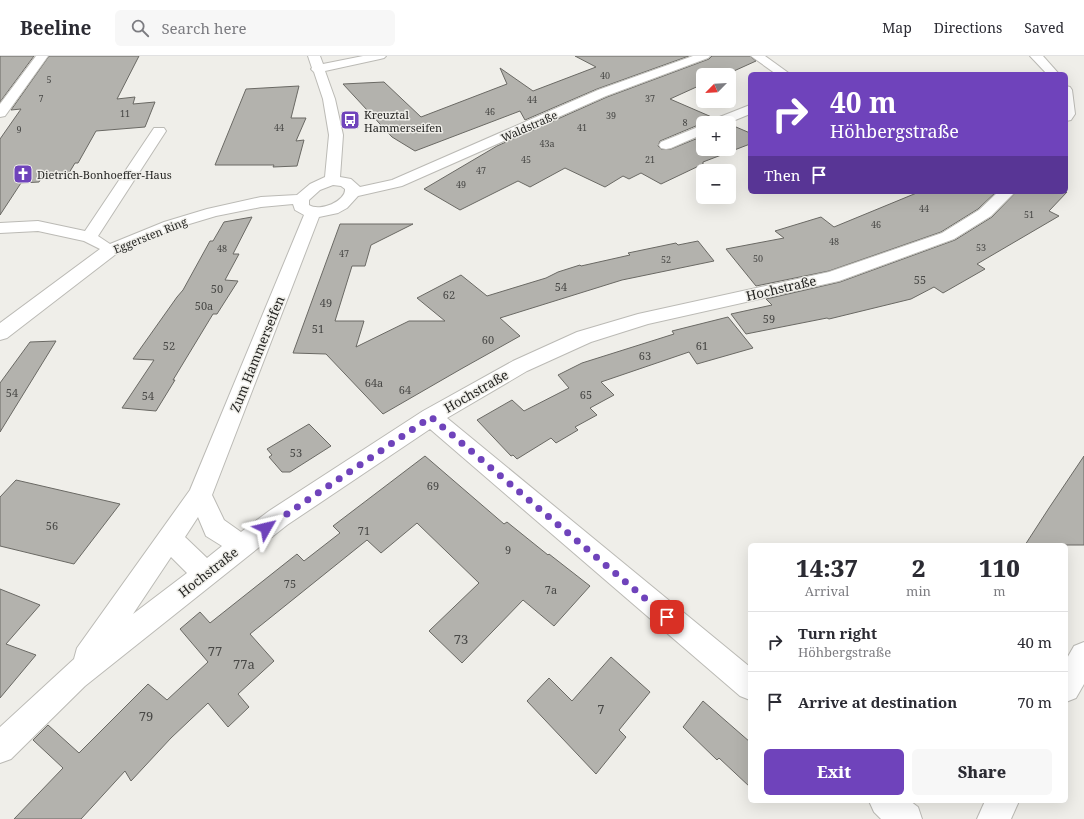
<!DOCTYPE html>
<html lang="en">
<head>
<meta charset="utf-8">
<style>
  body { margin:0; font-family:"Noto Serif",serif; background:#f7f7f7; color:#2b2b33; height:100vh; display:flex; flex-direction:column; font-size:15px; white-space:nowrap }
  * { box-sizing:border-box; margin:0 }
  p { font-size:13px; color:#7c7c81 }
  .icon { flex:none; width:22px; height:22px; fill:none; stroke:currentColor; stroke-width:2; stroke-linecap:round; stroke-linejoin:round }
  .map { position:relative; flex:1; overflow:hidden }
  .side { position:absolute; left:748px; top:487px; width:320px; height:260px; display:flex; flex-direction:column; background:#fff; border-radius:6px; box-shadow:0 4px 16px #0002 }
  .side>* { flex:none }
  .top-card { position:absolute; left:748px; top:16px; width:320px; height:122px; border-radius:6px; box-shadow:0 4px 16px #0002; background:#6f43bb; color:#fff; overflow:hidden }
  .needle { width:26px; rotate:246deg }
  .buttons { position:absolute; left:696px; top:12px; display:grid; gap:8px }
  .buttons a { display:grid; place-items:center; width:40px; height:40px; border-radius:6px; background:#fff; box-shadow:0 4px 16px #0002; font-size:20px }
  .pin { position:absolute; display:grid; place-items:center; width:34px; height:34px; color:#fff; margin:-17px; border-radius:8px; box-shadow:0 2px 6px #0006 }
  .me { position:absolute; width:44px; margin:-22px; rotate:53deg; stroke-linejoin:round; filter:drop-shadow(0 0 3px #0008) }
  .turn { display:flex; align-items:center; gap:14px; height:84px; padding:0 16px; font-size:18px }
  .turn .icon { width:52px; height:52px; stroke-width:2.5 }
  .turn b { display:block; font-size:28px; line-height:34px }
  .then { display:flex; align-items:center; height:38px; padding:0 16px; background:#0003; gap:8px; font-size:15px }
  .eta { display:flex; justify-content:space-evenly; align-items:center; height:68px; text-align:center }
  .eta b { font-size:24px; font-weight:800; line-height:28px }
  .primary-button { display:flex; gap:8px; margin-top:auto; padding:8px 16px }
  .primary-button a { flex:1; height:46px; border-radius:6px; background:#6f43bb; color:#fff; font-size:16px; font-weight:800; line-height:46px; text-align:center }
  .primary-button a+a { background:#f7f7f7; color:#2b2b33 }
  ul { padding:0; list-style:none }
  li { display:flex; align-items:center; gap:12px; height:60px; padding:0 16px; border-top:1px solid #e1e1e2 }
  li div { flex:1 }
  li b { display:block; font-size:15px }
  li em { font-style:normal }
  header { display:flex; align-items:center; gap:24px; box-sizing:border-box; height:56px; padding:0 20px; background:#fff; border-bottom:1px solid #e1e1e2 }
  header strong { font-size:19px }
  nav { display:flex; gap:22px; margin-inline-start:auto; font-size:14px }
  .search { width:280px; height:36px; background:#f7f7f7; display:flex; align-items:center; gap:10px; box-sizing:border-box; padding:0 14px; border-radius:6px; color:#7c7c81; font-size:15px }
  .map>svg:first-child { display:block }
  .building { fill:#b3b2ad; stroke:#6a6964 }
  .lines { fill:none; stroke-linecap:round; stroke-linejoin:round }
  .minor-casing { stroke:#bbbab5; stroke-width:2 }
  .minor { fill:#fff; fill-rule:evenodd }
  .route { stroke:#6f43bb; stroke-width:7; stroke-dasharray:0 12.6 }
  .labels { text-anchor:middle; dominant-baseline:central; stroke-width:3; stroke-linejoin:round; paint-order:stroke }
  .far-number-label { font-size:9px; fill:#484846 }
  .far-poi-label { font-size:11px; fill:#252523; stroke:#efeee9; text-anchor:start }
  .far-street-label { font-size:11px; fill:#252523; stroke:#efeee9 }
  .number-label { font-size:11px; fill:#484846 }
  .street-label { font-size:13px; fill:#252523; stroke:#efeee9 }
  .near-number-label { font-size:13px; fill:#484846 }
</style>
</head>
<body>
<header>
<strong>Beeline</strong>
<div class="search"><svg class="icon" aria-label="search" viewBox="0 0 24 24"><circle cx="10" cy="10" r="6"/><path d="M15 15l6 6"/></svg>Search here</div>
<nav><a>Map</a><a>Directions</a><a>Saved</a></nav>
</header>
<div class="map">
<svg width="1084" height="763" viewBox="0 0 1084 763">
  <rect width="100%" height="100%" fill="#efeee9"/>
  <g class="building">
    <path d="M 0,0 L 34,0 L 0,46 Z"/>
    <path d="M 49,0 L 139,0 L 117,43 L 135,41 L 133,48 L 155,46 L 145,71 L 96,75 L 78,107 L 75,107 L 69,117 L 43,119 L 39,126 L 21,127 L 0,159 L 0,83 L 21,53 L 11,54 Z"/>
    <path d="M 575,0 L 689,0 L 597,33 L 525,64 L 520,55 L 415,95 L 392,81 L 343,28 L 384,26 L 421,61 L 507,28 L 500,12 L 533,35 L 596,11 Z"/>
    <path d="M 712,0 L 750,0 L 756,5 L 725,19 L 703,19 L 703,28 L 670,43 L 714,62 L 709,67 L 703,67 L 660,85 L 658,90 L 661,93 L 671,93 L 703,80 L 703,93 L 729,93 L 729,68 L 750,77 L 750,88 L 703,106 L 703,108 L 661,128 L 641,117 L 629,123 L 623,120 L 605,131 L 565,112 L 530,131 L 518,125 L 460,154 L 424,133 L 497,90 L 607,41 L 709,3 Z"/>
    <path d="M 299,30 L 291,62 L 306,62 L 296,85 L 304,84 L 297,110 L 273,111 L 274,109 L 215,109 L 246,33 Z"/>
    <path d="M 919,136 L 996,136 L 978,153 L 941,176 L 829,215 L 756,230 L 726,193 L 784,182 L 775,175 L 821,161 L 834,171 Z"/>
    <path d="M 1016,136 L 1067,136 L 1049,155 L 1059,160 L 977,208 L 985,213 L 943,237 L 934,231 L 911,243 L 829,263 L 827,262 L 746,278 L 731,258 L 772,249 L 766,243 L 840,226 L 955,184 L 992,161 Z"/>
    <path d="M 252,161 L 233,198 L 239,198 L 225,224 L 238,225 L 217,258 L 213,258 L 173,324 L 175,324 L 156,355 L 122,352 L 154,304 L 133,303 L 177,241 L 183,234 L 210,185 L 213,185 L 224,166 Z"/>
    <path d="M 340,168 L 413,168 L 371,189 L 365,210 L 352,210 L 335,265 L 364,265 L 356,291 L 409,265 L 445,265 L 417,242 L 461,219 L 487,240 L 546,222 L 558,216 L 580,209 L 581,210 L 630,199 L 628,197 L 676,187 L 678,189 L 698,185 L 714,205 L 622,224 L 500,262 L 520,280 L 461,313 L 383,358 L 326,298 L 293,297 Z"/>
    <path d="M 728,261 L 753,292 L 697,308 L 689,296 L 601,326 L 614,339 L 590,352 L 597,359 L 575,371 L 578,374 L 556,387 L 551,382 L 517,403 L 513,399 L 511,400 L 477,364 L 512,344 L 524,355 L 569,332 L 558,319 L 582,307 L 674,278 L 672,275 Z"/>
    <path d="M 56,285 L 0,376 L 0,327 L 30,286 Z"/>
    <path d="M 309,368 L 331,390 L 290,416 L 282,416 L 269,401 L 272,399 L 267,393 Z"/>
    <path d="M 425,400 L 504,468 L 507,466 L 548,499 L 549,498 L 590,530 L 554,570 L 523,544 L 462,607 L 429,575 L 479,527 L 417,467 L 381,497 L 367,484 L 250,578 L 274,605 L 238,638 L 249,651 L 228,671 L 208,647 L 171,682 L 131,725 L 125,715 L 81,763 L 14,763 L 63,712 L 33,684 L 48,669 L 79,697 L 148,628 L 167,644 L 208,606 L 180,573 L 200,556 L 210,567 L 297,498 L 304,505 L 340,477 L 333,470 Z"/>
    <path d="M 1084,400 L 1084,489 L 1025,489 L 1049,452 Z"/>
    <path d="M 16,424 L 120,448 L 74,508 L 0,490 L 0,441 Z"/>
    <path d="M 0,533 L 40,549 L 6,588 L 36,599 L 0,642 Z"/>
    <path d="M 611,601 L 650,636 L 619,674 L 626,681 L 596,718 L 527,645 L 549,622 L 572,645 Z"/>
    <path d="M 703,645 L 750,686 L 750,731 L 719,702 L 717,704 L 683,671 Z"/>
  </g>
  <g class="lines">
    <g class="minor-casing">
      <g id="minor">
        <path d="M 36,0 L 48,0 L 5,60 L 0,61 L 0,48 Z"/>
        <path d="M 308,0 L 320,0 L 323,8 L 363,0 L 386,0 L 384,2 L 380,3 L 325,15 L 335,43 L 343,79 L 340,121 L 351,123 L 360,131 L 392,124 L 598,34 L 693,0 L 710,0 L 708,2 L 606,40 L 402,130 L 358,140 L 347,152 L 338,157 L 319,161 L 212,439 L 224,464 L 241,476 L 269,455 L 423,355 L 513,305 L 577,276 L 638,258 L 829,216 L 942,177 L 979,154 L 998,136 L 1015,136 L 991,160 L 954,183 L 839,225 L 648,268 L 591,286 L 527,315 L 447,362 L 750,611 L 750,644 L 740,640 L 430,373 L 287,469 L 85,630 L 11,703 L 0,707 L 0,671 L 74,603 L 77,592 L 190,434 L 304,159 L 295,154 L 293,148 L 261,151 L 216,160 L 176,172 L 116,198 L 7,282 L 0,284 L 0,267 L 100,193 L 84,185 L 38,175 L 0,177 L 0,167 L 38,165 L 85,175 L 154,72 L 164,72 L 166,75 L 98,180 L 110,188 L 164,166 L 207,153 L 261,141 L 297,139 L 310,128 L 325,121 L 329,79 L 323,43 L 314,16 L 311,13 L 312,12 ZM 333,129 L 341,130 L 345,133 C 346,145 320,156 309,149 L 309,144 L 320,134 ZM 198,461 L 206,480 L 222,490 L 207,502 L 185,481 ZM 171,501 L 187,517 L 133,558 Z"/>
        <path d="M 751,0 L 765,0 L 790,18 L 776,18 Z"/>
        <path d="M 1030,0 L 1043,0 L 1059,18 L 1047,18 Z"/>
        <path d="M 1066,30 L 1070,31 L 1072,34 L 1075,58 L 1071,64 L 1066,65 Z"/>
        <path d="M 750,49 L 750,58 L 728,67 L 710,67 L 712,64 Z"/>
        <path d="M 703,69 L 703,78 L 671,92 L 666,93 L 661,92 L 659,89 L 661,86 Z"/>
        <path d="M 1084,586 L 1084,628 L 1076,642 L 1066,646 L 1066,604 L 1074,590 Z"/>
        <path d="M 869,745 L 910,745 L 918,751 L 922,763 L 881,763 L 874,756 Z"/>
        <path d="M 985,745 L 1019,745 L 1011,763 L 977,763 Z"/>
      </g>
    </g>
    <use href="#minor" class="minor"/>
  </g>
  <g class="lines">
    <path class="route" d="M 266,472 L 431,361 L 667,561"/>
  </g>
  <defs>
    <g id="bus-square" transform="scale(1)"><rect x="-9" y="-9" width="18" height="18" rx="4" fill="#6f43bb" stroke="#efeee9"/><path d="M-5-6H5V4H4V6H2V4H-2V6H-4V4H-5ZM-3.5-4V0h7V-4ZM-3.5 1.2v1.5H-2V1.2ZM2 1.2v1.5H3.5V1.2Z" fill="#fff"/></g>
    <g id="church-square" transform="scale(1)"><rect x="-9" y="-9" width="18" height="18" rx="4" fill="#6f43bb" stroke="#efeee9"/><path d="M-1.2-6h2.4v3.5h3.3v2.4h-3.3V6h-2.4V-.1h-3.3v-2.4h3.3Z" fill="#fff"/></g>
  </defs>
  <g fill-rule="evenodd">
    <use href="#bus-square" x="350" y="64"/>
    <use href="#church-square" x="23" y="118"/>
  </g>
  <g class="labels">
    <g class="far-number-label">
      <text x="605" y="19">40</text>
      <text x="49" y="23">5</text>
      <text x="41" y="42">7</text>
      <text x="650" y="42">37</text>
      <text x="532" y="43">44</text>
      <text x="490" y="55">46</text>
      <text x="125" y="57">11</text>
      <text x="611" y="59">39</text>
      <text x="685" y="66">8</text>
      <text x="279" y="71">44</text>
      <text x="582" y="71">41</text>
      <text x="19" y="73">9</text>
      <text x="547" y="87">43a</text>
      <text x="526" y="103">45</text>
      <text x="650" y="103">21</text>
      <text x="481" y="114">47</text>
      <text x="461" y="128">49</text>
      <text x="924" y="152">44</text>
      <text x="1029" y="158">51</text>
      <text x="876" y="168">46</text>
      <text x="834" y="185">48</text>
      <text x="981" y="191">53</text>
      <text x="222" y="192">48</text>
      <text x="344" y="197">47</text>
      <text x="758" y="202">50</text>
      <text x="666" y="203">52</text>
    </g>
    <g class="far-poi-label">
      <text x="364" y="58">Kreuztal<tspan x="364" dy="13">Hammerseifen</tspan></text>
      <text x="37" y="118">Dietrich-Bonhoeffer-Haus</text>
    </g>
    <g class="far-street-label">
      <text transform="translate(529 70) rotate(-24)">Waldstraße</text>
      <text transform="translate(150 179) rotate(-22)">Eggersten Ring</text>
    </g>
    <g class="number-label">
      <text x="920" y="223">55</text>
      <text x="561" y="230">54</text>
      <text x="217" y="232">50</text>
      <text x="449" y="238">62</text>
      <text x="326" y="246">49</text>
      <text x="204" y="249">50a</text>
      <text x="769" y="262">59</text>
      <text x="318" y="272">51</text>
      <text x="488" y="283">60</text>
      <text x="169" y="289">52</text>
      <text x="702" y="289">61</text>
      <text x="645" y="299">63</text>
      <text x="374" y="326">64a</text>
      <text x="405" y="333">64</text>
      <text x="12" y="336">54</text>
      <text x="586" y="338">65</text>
      <text x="148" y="339">54</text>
      <text x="296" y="396">53</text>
      <text x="433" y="429">69</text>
      <text x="52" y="469">56</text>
      <text x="364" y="474">71</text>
      <text x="508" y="493">9</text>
      <text x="290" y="527">75</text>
      <text x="551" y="533">7a</text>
    </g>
    <g class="street-label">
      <text transform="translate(781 232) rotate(-13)">Hochstraße</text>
      <text transform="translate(257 298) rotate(-68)">Zum Hammerseifen</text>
      <text transform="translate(476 335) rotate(-30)">Hochstraße</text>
      <text transform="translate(208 516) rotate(-38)">Hochstraße</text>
    </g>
    <g class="near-number-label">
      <text x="461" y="583">73</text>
      <text x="215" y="595">77</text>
      <text x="244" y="608">77a</text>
      <text x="601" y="653">7</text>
      <text x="146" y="660">79</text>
    </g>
  </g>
</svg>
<div class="buttons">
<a><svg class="needle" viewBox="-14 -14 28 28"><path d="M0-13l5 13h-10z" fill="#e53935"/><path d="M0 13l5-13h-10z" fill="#7c7c81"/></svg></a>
<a>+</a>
<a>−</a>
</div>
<div class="pin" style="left:667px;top:561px;background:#d93025"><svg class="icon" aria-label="arrive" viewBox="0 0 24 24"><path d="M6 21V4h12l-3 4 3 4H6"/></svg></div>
<svg class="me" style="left:266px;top:472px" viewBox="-20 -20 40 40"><path d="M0-17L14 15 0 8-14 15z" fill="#6f43bb" stroke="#fff" stroke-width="4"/></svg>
<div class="top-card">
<div class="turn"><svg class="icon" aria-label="right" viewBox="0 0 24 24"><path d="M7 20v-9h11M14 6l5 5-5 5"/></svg><div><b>40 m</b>Höhbergstraße</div></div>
<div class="then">Then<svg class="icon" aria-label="arrive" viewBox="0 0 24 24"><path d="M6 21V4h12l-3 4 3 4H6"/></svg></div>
</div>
<section class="side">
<div class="eta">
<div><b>14:37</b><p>Arrival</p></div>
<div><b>2</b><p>min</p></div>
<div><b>110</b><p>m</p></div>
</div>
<ul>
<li><svg class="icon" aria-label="right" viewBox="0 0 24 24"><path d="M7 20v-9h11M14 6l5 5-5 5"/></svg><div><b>Turn right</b><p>Höhbergstraße</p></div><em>40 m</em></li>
<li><svg class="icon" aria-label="arrive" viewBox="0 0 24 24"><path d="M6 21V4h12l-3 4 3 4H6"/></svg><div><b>Arrive at destination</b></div><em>70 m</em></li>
</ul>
<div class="primary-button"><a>Exit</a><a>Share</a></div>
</section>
</div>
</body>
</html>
